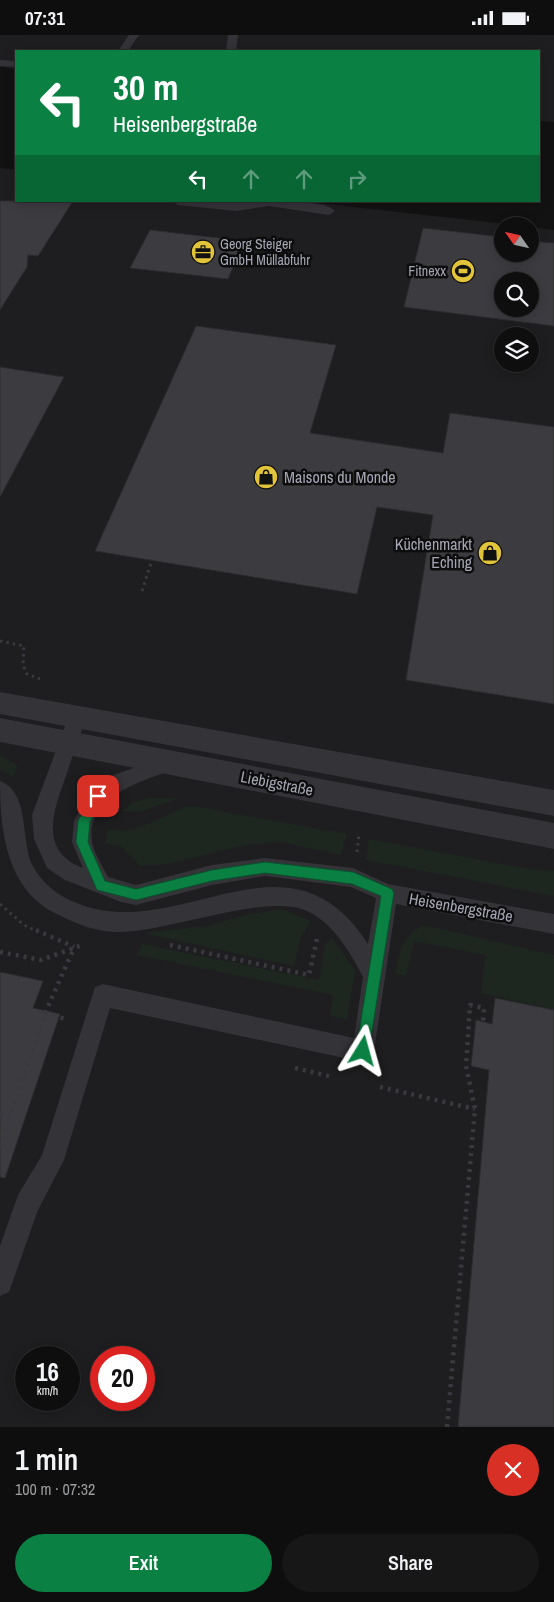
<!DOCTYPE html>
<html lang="en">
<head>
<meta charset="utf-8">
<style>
  body { margin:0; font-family:"Archivo Narrow",sans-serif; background:#171717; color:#f1f3f6; height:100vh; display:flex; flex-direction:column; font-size:19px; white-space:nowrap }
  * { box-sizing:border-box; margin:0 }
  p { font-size:16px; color:#9b9c9e }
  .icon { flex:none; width:28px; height:28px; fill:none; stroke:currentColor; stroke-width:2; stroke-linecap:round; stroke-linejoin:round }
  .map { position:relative; height:1392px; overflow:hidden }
  .sheet { display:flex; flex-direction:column; background:#0e0e0e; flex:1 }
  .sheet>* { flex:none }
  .banner { position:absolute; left:15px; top:15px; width:525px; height:152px; border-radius:0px; box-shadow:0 2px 12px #0003,0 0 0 1px #2e2e2e; background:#0b8043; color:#fff; overflow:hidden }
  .needle { width:32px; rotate:304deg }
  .controls { position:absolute; left:494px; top:182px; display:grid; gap:10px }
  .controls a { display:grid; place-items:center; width:45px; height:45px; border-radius:50%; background:#0e0e0e; box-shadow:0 2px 12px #0003,0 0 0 1px #2e2e2e; font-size:25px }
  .speed { position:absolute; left:15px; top:1311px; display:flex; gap:10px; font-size:25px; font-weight:700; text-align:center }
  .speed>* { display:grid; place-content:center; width:65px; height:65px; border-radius:50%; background:#0e0e0e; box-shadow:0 2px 12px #0003,0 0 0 1px #2e2e2e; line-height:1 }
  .speed small { font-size:12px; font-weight:400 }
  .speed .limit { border:8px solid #d22; background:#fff; color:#111 }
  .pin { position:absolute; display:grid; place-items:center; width:42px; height:42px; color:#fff; margin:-21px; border-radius:10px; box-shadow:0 2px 8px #0006 }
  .me { position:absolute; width:55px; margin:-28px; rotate:8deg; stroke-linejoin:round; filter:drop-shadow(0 0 4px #0008) }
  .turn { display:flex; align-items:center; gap:18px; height:105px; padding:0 15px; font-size:22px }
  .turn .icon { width:65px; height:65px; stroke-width:2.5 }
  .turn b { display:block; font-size:35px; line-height:42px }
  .lanes { display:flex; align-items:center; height:48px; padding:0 15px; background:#0003; justify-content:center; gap:25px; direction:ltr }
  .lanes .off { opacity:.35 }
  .round { display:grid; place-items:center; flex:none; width:52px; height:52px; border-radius:26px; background:#171717 }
  .overview { display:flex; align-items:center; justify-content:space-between; height:85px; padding:0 15px }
  h1 { font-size:30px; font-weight:600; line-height:38px }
  .primary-button { display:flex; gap:10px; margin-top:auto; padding:10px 15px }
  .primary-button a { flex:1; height:58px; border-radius:30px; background:#0b8043; color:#fff; font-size:20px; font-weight:600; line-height:58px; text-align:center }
  .primary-button a+a { background:#171717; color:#f1f3f6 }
  .status { display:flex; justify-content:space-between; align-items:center; height:35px; padding:0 25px; background:#0e0e0e; direction:ltr }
  .status svg { height:14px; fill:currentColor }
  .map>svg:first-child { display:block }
  .built { fill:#1e1e20; fill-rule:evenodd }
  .green { fill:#1e2620 }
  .building { fill:#3c3c40; stroke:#2c2c2f; fill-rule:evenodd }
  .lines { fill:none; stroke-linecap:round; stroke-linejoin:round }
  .path-far1 { stroke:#393a3f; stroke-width:3; stroke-dasharray:2.5 4; stroke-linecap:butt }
  .path { stroke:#393a3f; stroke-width:4.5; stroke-dasharray:3 5; stroke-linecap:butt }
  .lane { fill:#333338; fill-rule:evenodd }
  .street { fill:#333338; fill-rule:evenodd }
  .route { fill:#0b8043; stroke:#07532c }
  .labels { text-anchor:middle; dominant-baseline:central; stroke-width:5; stroke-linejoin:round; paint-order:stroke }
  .far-poi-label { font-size:14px; fill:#a4a6b3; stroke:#0d0d0e; text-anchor:start }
  .poi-label { font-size:16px; fill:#a4a6b3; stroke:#0d0d0e; text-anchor:start }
  .street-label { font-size:16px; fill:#a4a6b3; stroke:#0d0d0e }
</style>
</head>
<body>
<div class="status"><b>07:31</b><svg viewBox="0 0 49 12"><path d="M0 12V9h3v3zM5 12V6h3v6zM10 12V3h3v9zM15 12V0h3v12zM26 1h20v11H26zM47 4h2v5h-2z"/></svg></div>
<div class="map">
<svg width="554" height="1392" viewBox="0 0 554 1392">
  <rect width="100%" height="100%" fill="#121213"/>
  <g class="built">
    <path d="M 0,0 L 554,0 L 554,87 L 539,86 L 539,16 L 16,16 L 16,34 L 0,32 Z"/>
    <path d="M 0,133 L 16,135 L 16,166 L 300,166 L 524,191 L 502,191 L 502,219 L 530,219 L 530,192 L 554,195 L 554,1392 L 0,1392 ZM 502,246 L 530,246 L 530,274 L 502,274 ZM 502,301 L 530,301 L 530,329 L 502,329 ZM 26,1322 L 69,1322 L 69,1365 L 26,1365 ZM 101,1322 L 144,1322 L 144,1365 L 101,1365 Z"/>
  </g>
  <g class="green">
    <path d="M 0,720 L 18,731 L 13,742 L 0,734 Z"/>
    <path d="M 149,763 L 180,763 L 139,777 L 121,776 L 134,767 Z"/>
    <path d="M 185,772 L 198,772 L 347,799 L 341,820 L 281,807 L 245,810 L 168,829 L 140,831 L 122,812 L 105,808 L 108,794 C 133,801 163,781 185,772 Z"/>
    <path d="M 369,804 L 523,833 L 554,836 L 554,861 L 366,825 Z"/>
    <path d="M 282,874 L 311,886 L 301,902 L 294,931 L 143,898 L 208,891 L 245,880 Z"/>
    <path d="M 423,890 L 554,920 L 554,975 L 481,958 L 485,920 L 414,906 L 406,941 L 395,939 C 400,915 400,904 423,890 Z"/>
    <path d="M 332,903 L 355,935 L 347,985 L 330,981 L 333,960 L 137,920 L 142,909 L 319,945 L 325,909 Z"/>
  </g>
  <g class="building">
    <path d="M 0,166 L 73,166 L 38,221 L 28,220 L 27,232 L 0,275 Z"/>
    <path d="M 423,193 L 502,202 L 502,219 L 530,219 L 530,206 L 554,208 L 554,291 L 404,272 ZM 502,246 L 530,246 L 530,274 L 502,274 Z"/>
    <path d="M 150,195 L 244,206 L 228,244 L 130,233 Z"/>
    <path d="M 196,291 L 336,310 L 310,398 L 443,418 L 450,378 L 554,392 L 554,669 L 406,645 L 433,480 L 377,472 L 357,559 L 95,516 Z"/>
    <path d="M 0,332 L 64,342 L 0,462 Z"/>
    <path d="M 0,937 L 43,946 L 33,973 L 60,979 L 5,1143 L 0,1142 Z"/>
    <path d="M 495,963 L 554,975 L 554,1392 L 458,1392 L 489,1035 L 471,1031 L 476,985 L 492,989 Z"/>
  </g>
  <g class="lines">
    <g class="path-far1">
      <path d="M 142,556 L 152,525"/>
      <path d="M 0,606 L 24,611 L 23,630 L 27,639 L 40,644"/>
      <path d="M 357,817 L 359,798"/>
      <path d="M 0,869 L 24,890 L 39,897"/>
    </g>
    <g class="path">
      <path d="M 36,895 L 74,912"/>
      <path d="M 170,910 L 309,940 L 317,904"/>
      <path d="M 0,917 L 41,925 L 82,910"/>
      <path d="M 45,979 L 66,984"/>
      <path d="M 295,1033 L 333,1042"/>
      <path d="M 380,1052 L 475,1074"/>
      <path d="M 0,1079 L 10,1082 L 46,976 L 74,913"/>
      <path d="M 0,1112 L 10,1082"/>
      <path d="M 447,1392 L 475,1074 L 466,1031 L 470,970 L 484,973 L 483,987"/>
    </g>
    <g class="lane">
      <path d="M 129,0 L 139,0 L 128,16 L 118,16 Z"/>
      <path d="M 228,0 L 238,0 L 236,16 L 226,16 Z"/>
      <path d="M 0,25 L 16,26 L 16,32 L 0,31 Z"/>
      <path d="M 172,166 C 193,166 214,168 235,168 C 254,169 322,162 335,176 L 329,180 L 269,171 L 236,176 L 178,170 Z"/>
      <path d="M 77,675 L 84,678 L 86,683 C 80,701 73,719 67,738 C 55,772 36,815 83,833 L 72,807 L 74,786 L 91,755 L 114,740 L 168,720 L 175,722 L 178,728 L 175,734 C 143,746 85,761 92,807 C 94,818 103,832 108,842 L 136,850 L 212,830 L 265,823 L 353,833 L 388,849 L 554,879 L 554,899 L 396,869 L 374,1016 L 371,1024 L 363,1027 L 110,973 L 64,1125 L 38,1175 L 9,1257 L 0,1261 L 0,1211 L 18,1160 L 42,1120 L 95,952 L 103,949 L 354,1003 L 363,942 C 351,918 333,888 307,876 C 265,857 167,898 117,897 C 97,897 76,889 59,880 C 7,857 0,797 0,746 C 31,758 20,807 33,831 C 42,849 60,862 79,869 C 181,908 289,785 368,909 L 376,863 L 351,852 L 265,841 L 212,850 L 136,870 L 121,867 L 65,845 L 47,833 L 34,804 L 32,780 L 68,683 L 70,678 Z"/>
    </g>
    <g class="street">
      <path d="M 0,657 L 554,755 L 554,781 L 0,679 Z"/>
      <path d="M 0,683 L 554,788 L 554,814 L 0,707 Z"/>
    </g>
  </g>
  <path class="route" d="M 98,756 L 104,761 L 90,787 L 88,807 L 105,846 L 136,854 L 212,835 L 265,827 L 353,837 L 392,854 L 394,858 L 368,1021 L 363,1023 L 358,1021 L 356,1016 L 381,861 L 352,849 L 265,838 L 212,846 L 136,865 L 101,856 L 97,855 L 76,807 L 78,786 L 94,757 Z"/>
  <defs>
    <g id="office-disc" transform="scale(1.25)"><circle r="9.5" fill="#e2c43b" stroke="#0d0d0e"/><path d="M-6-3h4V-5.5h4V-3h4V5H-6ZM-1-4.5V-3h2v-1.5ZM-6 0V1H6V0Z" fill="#111"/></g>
    <g id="stadium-disc" transform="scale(1.25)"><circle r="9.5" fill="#e2c43b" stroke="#0d0d0e"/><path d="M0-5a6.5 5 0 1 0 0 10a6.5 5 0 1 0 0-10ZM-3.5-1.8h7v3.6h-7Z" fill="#111"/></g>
    <g id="shop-disc" transform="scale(1.25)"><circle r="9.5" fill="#e2c43b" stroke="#0d0d0e"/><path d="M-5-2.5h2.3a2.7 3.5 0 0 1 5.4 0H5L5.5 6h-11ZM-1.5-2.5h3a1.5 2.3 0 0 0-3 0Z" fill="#111"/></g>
  </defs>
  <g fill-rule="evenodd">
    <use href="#office-disc" x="203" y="217"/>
    <use href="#stadium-disc" x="463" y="236"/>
    <use href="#shop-disc" x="266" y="442"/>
    <use href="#shop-disc" x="490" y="518"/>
  </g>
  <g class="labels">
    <g class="far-poi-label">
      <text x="220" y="209">Georg Steiger<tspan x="220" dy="16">GmbH Müllabfuhr</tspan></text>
      <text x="446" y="236" text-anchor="end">Fitnexx</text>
    </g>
    <g class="poi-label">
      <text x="284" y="442">Maisons du Monde</text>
      <text x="472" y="509" text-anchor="end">Küchenmarkt<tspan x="472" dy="18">Eching</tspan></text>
    </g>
    <g class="street-label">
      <text transform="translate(277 748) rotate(11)">Liebigstraße</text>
      <text transform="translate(461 872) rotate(10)">Heisenbergstraße</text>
    </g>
  </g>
</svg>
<div class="controls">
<a><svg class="needle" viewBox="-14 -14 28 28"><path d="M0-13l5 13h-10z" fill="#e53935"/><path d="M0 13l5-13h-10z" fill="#9b9c9e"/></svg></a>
<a><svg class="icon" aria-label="search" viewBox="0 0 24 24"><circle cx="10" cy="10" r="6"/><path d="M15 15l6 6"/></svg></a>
<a><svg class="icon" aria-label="layers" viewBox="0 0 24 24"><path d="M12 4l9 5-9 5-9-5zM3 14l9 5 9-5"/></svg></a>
</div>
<div class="speed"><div>16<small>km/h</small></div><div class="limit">20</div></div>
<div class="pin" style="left:98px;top:761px;background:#d93025"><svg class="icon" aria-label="arrive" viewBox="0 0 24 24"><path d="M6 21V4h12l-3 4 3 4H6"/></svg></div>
<svg class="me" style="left:363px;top:1016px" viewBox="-20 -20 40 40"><path d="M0-17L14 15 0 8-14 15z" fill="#0b8043" stroke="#fff" stroke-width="4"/></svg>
<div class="banner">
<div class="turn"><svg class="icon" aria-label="left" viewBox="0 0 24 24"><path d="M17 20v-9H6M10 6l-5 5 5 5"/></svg><div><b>30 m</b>Heisenbergstraße</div></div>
<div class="lanes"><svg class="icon" aria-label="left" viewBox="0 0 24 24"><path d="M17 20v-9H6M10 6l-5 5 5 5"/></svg><svg class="icon off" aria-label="ahead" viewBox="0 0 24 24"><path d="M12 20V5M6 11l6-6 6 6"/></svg><svg class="icon off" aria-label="ahead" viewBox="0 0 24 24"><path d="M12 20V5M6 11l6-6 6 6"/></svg><svg class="icon off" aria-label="right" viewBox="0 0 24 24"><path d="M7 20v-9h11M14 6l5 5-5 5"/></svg></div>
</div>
</div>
<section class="sheet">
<div class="overview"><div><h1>1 min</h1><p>100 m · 07:32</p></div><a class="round" style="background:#d93025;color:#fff"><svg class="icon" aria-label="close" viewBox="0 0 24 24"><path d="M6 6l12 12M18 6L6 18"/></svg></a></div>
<div class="primary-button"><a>Exit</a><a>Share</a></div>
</section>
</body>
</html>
